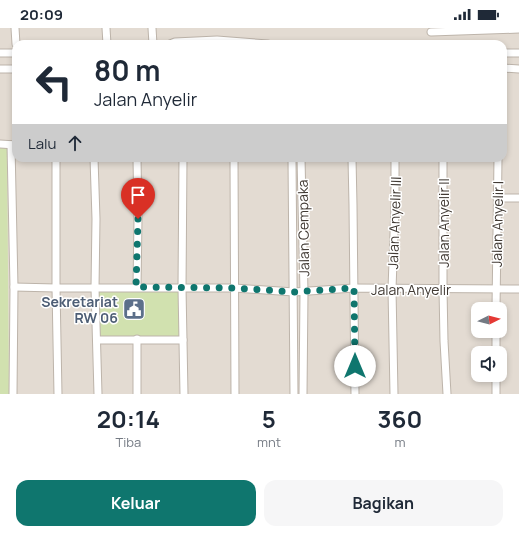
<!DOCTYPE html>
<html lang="id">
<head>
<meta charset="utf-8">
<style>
  body { margin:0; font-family:Manrope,sans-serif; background:#f6f6f7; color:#1f2937; height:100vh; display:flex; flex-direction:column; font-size:15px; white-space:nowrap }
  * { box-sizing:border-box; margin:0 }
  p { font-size:13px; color:#747a83 }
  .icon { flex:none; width:22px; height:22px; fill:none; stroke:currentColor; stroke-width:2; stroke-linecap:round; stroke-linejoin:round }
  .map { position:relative; height:366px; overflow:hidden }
  .side { display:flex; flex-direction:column; background:#fff; flex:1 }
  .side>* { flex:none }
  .hud { position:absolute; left:12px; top:12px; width:495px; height:122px; border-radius:12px; box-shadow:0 2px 6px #0003; background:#fff; color:#1f2937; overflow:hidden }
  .needle { width:26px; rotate:84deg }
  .fabs { position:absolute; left:471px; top:274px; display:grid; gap:8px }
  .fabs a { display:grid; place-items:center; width:36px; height:36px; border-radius:8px; background:#fff; box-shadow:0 2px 6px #0003; font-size:20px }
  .pin { position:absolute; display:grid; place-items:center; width:34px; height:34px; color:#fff; margin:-41px -17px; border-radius:50% 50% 50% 0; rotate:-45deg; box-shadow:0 0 4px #0007 }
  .pin .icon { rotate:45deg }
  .me { position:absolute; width:44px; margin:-22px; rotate:0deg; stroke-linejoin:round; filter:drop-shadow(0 0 3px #0008) }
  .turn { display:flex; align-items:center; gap:14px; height:84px; padding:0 16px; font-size:18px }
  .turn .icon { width:52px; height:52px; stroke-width:2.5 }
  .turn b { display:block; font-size:28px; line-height:34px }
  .then { display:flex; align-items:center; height:38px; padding:0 16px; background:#0003; gap:8px; font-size:15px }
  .eta { display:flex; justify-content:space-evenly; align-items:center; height:68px; text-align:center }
  .eta b { font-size:24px; font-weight:700; line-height:28px }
  .primary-button { display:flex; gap:8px; margin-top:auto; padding:8px 16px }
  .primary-button a { flex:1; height:46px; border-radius:12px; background:#0f766e; color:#fff; font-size:16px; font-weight:700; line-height:46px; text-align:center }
  .primary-button a+a { background:#f6f6f7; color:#1f2937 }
  .status { display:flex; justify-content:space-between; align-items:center; height:28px; padding:0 20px; background:#fff; direction:ltr }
  .status svg { height:11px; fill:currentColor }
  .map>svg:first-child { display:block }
  .residential { fill:#e3dbd2; fill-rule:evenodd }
  .green { fill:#d1e1af }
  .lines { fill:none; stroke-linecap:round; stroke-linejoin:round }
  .street-casing { stroke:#bdb4aa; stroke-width:9 }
  .street { stroke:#fff; stroke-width:7 }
  .route { stroke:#0f766e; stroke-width:7; stroke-dasharray:0 12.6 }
  .labels { text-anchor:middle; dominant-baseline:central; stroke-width:3; stroke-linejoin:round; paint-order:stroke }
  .street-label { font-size:14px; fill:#413a34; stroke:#fff }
  .service-label { font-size:14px; font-weight:bold; fill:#4e5e75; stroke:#fff; text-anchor:end }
</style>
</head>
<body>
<div class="status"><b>20:09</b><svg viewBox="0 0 49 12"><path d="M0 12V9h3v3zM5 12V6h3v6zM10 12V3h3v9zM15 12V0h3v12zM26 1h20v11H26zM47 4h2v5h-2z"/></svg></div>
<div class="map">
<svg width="519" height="366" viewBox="0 0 519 366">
  <rect width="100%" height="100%" fill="#f0eae3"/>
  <path class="residential" d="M 0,0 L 519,0 L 519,366 L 0,366 ZM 16,16 L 503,16 L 503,130 L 16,130 ZM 478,281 L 500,281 L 500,303 L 478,303 ZM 478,325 L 500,325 L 500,347 L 478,347 Z"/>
  <g class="green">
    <path d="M 0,119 L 7,119 L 9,366 L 0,366 Z"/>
    <path d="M 95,260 L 182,260 L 183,312 L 97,312 Z"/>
  </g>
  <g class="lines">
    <g class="street-casing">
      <g id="street">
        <path d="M 15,0 L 16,16"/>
        <path d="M 106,0 L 107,16"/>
        <path d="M 152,0 L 153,16"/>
        <path d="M 431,4 L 519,1"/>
        <path d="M 170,16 L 175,14 L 217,12 L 268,16"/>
        <path d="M 0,25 L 16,25"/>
        <path d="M 503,25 L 519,25"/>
        <path d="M 503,40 L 519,41"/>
        <path d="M 0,41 L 16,41"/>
        <path d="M 0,116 L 16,117"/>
        <path d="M 11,117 L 14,259 L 13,366"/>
        <path d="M 56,130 L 56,260 L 58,366"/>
        <path d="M 94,130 L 96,191 L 95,260 L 98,366"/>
        <path d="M 183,130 L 182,260 L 184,366"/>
        <path d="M 234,130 L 235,366"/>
        <path d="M 292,130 L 294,366"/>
        <path d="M 301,130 L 304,264 L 303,366"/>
        <path d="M 352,130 L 353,177 L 355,366"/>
        <path d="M 443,130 L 443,261 L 444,313 L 447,366"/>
        <path d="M 497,170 L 519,170"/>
        <path d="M 14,259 L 56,260 L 234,260 L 294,264 L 354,260 L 519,261"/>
        <path d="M 137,259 L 138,191 L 137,130"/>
        <path d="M 496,281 L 498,130"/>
        <path d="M 496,303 L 496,325"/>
        <path d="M 137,311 L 137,366"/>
        <path d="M 97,312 L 183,312"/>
        <path d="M 496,347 L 496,366"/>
        <path d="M 394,366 L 392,261 L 395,178 L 395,130"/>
      </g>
    </g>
    <use href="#street" class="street"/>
  </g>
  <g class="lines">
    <path class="route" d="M 138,191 L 136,259 L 234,260 L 294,264 L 354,260 L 355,338"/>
  </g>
  <defs>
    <g id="civic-square" transform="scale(1.15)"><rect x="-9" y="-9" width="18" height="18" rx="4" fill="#5c6f8a" stroke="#fff"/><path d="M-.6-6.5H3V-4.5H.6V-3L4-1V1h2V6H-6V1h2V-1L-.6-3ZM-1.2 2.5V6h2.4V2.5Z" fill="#fff"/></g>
  </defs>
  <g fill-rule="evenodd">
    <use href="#civic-square" x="134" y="281"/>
  </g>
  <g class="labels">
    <g class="street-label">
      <text transform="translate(394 195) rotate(-88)">Jalan Anyelir III</text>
      <text transform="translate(443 195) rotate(-90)">Jalan Anyelir II</text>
      <text transform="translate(497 196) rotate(-89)">Jalan Anyelir I</text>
      <text transform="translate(303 200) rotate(-91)">Jalan Cempaka</text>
      <text x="411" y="261">Jalan Anyelir</text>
    </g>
    <g class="service-label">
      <text x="118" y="273">Sekretariat<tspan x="118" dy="16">RW 06</tspan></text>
    </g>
  </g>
</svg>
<div class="fabs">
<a><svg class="needle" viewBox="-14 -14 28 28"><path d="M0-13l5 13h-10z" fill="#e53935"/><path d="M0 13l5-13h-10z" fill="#747a83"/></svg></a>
<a><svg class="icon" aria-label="sound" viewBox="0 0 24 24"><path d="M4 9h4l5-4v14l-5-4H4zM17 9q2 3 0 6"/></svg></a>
</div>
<div class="pin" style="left:138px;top:191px;background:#d93025"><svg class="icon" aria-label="arrive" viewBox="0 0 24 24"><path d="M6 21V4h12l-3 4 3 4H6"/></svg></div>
<svg class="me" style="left:355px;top:338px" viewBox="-20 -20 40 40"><circle r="19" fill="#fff"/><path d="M0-13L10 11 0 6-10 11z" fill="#0f766e"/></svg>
<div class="hud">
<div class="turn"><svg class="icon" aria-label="left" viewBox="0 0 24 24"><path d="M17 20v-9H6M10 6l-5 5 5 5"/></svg><div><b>80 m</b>Jalan Anyelir</div></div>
<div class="then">Lalu<svg class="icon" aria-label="ahead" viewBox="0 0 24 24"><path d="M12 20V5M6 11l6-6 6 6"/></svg></div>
</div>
</div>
<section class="side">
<div class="eta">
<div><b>20:14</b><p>Tiba</p></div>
<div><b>5</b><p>mnt</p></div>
<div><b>360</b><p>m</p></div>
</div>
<div class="primary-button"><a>Keluar</a><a>Bagikan</a></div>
</section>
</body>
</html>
